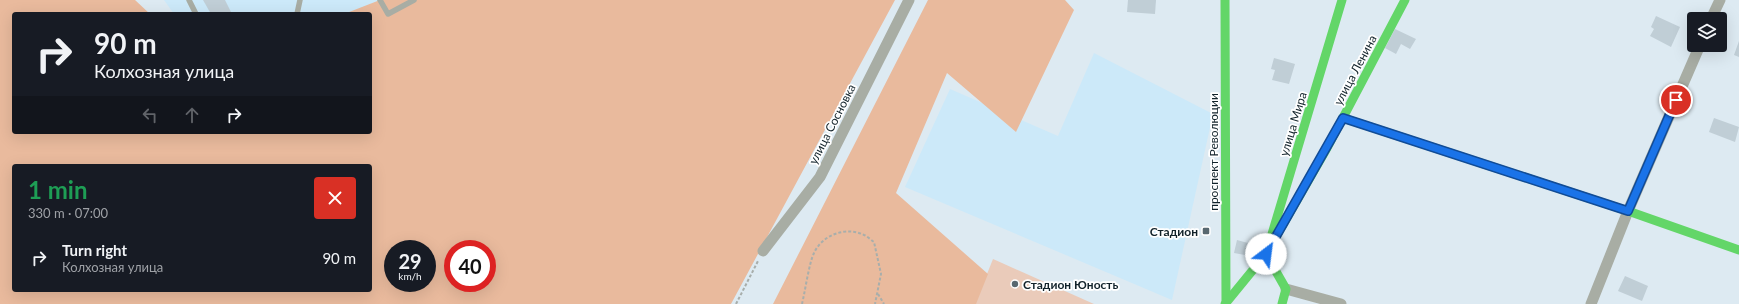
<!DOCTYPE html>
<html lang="en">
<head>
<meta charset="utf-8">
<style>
  body { margin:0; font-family:Lato,sans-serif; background:#242831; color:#f1f3f6; height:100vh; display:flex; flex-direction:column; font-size:15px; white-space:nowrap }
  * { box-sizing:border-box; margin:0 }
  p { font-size:13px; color:#9ea1a6 }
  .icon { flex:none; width:22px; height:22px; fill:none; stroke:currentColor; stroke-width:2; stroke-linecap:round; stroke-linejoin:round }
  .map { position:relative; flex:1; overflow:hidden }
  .details { position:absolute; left:12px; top:164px; width:360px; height:128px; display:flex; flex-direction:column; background:#171b24; border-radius:4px; box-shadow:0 4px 16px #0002 }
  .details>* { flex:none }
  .guide { position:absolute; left:12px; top:12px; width:360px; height:122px; border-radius:4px; box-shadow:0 4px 16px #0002; background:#171b24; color:#f1f3f6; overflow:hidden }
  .fabs { position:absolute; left:1687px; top:12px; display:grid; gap:8px }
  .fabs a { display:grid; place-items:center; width:40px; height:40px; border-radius:4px; background:#171b24; box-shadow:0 4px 16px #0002; font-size:20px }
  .speed { position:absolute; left:384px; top:240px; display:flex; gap:8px; font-size:20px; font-weight:700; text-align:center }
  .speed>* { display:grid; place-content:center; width:52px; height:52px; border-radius:50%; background:#171b24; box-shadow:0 4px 16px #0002; line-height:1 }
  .speed small { font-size:10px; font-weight:400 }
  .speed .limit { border:6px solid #d22; background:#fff; color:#111 }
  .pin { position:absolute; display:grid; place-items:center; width:34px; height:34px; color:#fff; margin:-17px; border:2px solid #fff; border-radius:50%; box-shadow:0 1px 4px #0007 }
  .me { position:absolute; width:44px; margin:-22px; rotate:30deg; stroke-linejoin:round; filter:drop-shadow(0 0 3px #0008) }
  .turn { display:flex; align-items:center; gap:14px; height:84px; padding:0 16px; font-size:18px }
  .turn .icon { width:52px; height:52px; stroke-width:2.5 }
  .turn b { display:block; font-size:28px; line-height:34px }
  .lanes { display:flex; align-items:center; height:38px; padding:0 16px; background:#0003; justify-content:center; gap:20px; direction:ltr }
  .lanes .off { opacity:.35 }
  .round { display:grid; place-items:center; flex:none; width:42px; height:42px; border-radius:4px; background:#242831 }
  .summary { display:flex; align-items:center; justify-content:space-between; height:68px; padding:0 16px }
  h1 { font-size:24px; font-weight:700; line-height:30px; color:#1e9e55 }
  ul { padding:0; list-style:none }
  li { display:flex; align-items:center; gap:12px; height:52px; padding:0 16px }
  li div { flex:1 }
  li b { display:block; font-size:15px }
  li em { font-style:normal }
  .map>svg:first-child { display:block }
  .built { fill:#cce9f9 }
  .green { fill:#eacbba }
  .forest { fill:#e9ba9d; fill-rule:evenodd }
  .building { fill:#c0ced6 }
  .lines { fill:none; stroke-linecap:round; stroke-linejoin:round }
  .path { stroke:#a8aeab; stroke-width:2; stroke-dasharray:3 2; stroke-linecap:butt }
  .lane { stroke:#a8ada4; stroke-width:5.5 }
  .street { stroke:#a8ada4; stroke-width:11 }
  .fast { stroke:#63d668; stroke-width:9 }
  .route-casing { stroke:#114b97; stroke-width:10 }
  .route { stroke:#1a73e8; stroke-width:7 }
  .poi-dot { fill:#586870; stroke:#fff; stroke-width:1.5 }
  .labels { text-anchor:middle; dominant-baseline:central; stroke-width:3.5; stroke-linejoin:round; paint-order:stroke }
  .street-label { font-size:12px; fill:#11222a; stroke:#fff }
  .poi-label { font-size:12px; font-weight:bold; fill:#11222a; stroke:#fff; text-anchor:end }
</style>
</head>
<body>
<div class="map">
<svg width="1739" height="304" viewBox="0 0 1739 304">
  <rect width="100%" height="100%" fill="#ddeaf2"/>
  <g class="built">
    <path d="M 164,0 L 478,0 L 370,14 L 174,14 Z"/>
    <path d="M 1094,53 L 1213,114 L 1172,300 L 905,187 L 950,89 L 1058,136 Z"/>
  </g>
  <path class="green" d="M 993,259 L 1002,263 L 1094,304 L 975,304 Z"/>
  <g class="forest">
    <path d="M 0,0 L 135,0 L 150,14 L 14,14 L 14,132 L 370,132 L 370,14 L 344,14 L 380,0 L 895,0 L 731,304 L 0,304 ZM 14,166 L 370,166 L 370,290 L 14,290 ZM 393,249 L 427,249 L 427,283 L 393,283 ZM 453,249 L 487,249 L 487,283 L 453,283 Z"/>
    <path d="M 928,0 L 1065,0 L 1074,10 L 1016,132 L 947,73 L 896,193 L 988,274 L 976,304 L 773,304 Z"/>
  </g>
  <g class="building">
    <path d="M 203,0 L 225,0 L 232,14 L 211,14 Z"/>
    <path d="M 1128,0 L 1156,0 L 1155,14 L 1127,12 Z"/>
    <path d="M 1656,16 L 1680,27 L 1671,47 L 1650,36 L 1654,29 L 1651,27 Z"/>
    <path d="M 1395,29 L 1416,39 L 1410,49 L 1401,44 L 1396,54 L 1385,48 Z"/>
    <path d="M 1739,41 L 1739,57 L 1734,55 Z"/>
    <path d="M 1274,58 L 1295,64 L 1289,84 L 1272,80 L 1275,70 L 1271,69 Z"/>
    <path d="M 1714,118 L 1739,127 L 1735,142 L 1709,132 Z"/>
    <path d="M 1237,240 L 1248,243 L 1245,255 L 1234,253 Z"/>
    <path d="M 1625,276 L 1648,286 L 1642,301 L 1618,291 Z"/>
  </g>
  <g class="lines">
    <g class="path">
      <path d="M 878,294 L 884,304"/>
      <path d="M 736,304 L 758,261"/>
      <path d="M 802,304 C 805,292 809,263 814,253 C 822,235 846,226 864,235 C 867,236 871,240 874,242 L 881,274 L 875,304"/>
    </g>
    <g class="lane">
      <path d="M 189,0 L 196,14"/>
      <path d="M 380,0 L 388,14 L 414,0"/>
      <path d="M 297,14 L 300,0"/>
    </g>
    <g class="street">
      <path d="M 1711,19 L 1720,0"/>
      <path d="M 763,251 L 820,177 L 909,0"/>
      <path d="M 1286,289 L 1341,304"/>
      <path d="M 1591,304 L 1628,211 L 1700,45"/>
    </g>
    <g class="fast">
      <path d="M 1225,0 L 1226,303"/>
      <path d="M 1343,118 L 1628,211 L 1739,250"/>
      <path d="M 1225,304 L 1266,254 L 1327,148 L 1405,0"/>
      <path d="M 1282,304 L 1286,289 L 1266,254 L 1342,0"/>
    </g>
  </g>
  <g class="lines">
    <g class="route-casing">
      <path id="route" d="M 1266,254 L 1343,118 L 1628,211 L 1676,100"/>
    </g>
    <use href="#route" class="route"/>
  </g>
  <g class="poi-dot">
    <rect x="1202" y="227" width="8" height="8" rx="2"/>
    <circle cx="1015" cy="284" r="4"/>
  </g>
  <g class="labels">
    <g class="street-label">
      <text transform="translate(1355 70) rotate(-62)">улица Ленина</text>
      <text transform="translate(832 124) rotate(-63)">улица Сосновка</text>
      <text transform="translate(1293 124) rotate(-73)">улица Мира</text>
      <text transform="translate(1213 152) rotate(-90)">проспект Революции</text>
    </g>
    <g class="poi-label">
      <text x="1198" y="231">Стадион</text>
      <text x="1023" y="284" text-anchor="start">Стадион Юность</text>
    </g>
  </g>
</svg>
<div class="fabs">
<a><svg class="icon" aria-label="layers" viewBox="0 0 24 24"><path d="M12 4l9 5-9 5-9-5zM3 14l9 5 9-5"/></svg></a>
</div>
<div class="speed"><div>29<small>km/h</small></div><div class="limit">40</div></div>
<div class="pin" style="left:1676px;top:100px;background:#d93025"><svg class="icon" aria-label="arrive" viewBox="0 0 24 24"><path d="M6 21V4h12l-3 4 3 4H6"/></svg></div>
<svg class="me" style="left:1266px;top:254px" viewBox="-20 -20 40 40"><circle r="19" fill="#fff"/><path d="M0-13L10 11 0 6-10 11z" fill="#1a73e8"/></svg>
<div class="guide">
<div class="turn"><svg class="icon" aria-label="right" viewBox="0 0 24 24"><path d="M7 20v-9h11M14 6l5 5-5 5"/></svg><div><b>90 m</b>Колхозная улица</div></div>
<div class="lanes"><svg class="icon off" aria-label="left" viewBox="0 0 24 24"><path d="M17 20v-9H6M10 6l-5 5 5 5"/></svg><svg class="icon off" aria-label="ahead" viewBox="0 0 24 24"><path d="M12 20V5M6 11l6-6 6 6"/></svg><svg class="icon" aria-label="right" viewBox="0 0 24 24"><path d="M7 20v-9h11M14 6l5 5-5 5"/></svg></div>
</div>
<section class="details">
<div class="summary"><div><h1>1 min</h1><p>330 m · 07:00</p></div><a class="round" style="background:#d93025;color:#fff"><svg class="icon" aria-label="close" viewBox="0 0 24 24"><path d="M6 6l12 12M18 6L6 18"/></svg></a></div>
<ul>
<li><svg class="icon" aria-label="right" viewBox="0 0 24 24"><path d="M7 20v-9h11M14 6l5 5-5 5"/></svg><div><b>Turn right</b><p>Колхозная улица</p></div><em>90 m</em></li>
</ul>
</section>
</div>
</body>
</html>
